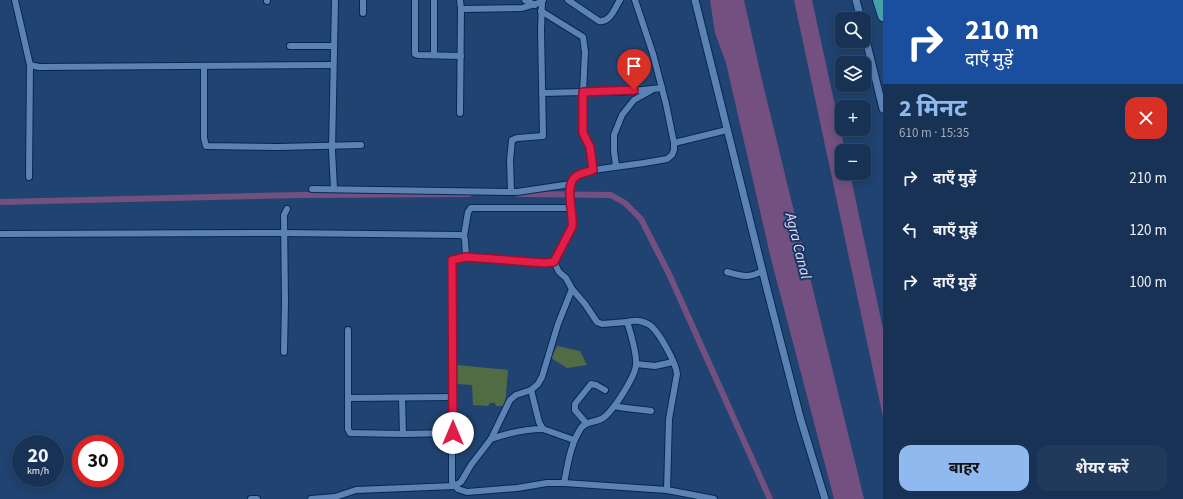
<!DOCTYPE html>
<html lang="hi">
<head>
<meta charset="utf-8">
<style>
  body { margin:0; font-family:"Source Sans 3","Noto Sans Devanagari",sans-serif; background:#213a5b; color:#f1f3f6; height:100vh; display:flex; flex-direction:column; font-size:15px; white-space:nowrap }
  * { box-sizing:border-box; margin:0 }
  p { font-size:13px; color:#9faab9 }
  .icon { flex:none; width:22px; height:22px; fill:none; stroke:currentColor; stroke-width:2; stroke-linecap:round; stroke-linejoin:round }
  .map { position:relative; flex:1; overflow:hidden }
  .sheet { display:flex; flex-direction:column; background:#183255; width:300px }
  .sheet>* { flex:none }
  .hud { background:#1a4fa0; color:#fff; overflow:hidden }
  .fabs { position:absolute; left:835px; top:12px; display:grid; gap:8px }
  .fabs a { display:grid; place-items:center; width:36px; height:36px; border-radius:8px; background:#183255; box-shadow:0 2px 10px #0003,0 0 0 1px #364d6c; font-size:20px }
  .speed { position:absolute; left:12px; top:435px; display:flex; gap:8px; font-size:20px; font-weight:700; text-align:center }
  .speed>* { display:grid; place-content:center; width:52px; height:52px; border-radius:50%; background:#183255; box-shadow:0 2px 10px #0003,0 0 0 1px #364d6c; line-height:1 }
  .speed small { font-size:10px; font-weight:400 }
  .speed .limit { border:6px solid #d22; background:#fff; color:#111 }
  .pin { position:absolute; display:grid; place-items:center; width:34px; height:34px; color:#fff; margin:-41px -17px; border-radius:50% 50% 50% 0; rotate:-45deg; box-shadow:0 0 4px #0007 }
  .pin .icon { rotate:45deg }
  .me { position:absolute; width:44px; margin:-22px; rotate:0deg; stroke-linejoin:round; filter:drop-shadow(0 0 3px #0008) }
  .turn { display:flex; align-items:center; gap:14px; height:84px; padding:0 16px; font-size:18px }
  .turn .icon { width:52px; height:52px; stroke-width:2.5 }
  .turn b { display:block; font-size:28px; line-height:34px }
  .round { display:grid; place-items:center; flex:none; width:42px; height:42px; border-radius:12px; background:#213a5b }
  .summary { display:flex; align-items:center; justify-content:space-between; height:68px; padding:0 16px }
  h1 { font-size:24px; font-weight:700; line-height:30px; color:#90b9f0 }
  .button { display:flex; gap:8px; margin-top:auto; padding:8px 16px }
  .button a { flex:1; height:46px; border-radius:12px; background:#90b9f0; color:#111; font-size:16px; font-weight:700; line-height:46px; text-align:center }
  .button a+a { background:#213a5b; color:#f1f3f6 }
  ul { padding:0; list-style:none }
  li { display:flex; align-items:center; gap:12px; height:52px; padding:0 16px }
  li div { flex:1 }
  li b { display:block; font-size:15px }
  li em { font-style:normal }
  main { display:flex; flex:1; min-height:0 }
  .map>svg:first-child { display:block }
  .green { fill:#516c45 }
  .water { fill:#735080 }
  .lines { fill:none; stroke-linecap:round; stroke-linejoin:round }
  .canal { stroke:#735080; stroke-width:6 }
  .minor-casing { stroke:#052853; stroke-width:8 }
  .tertiary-casing { stroke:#052853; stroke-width:9 }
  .trunk-casing { stroke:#052853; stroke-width:12 }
  .minor { stroke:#5c82b4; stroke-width:6 }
  .tertiary { stroke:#5c82b4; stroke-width:7 }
  .trunk { stroke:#45a0ab; stroke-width:10 }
  .route-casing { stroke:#92132f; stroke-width:10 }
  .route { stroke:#e11d48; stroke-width:7 }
  .labels { text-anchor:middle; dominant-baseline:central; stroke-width:4; stroke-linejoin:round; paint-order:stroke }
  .water-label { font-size:15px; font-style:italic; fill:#f1dcfa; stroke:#153865 }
</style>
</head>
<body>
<main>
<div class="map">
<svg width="883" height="499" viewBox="0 0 883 499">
  <rect width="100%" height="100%" fill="#204371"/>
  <g class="green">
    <path d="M 557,346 L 580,351 L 587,365 L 567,368 L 551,358 Z"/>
    <path d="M 457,365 L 508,370 L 505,406 L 496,406 L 495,403 L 490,403 L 488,406 L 473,405 L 472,385 L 457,384 Z"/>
  </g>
  <g class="water">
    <path d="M 710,0 L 744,0 L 762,80 L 864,499 L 834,499 L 771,259 L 726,63 L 715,33 Z"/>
    <path d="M 794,0 L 812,0 L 845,151 L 842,151 L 842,173 L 850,173 L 883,329 L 883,417 Z"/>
  </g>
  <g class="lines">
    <g class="canal">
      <path d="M 518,194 L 611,195 L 625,203 L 641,219 L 669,274 L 770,499"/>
      <path d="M 0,202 L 302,195 L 469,194"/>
    </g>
    <g class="minor-casing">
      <g id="minor">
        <path d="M 15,0 L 30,65 L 39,67 L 333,65"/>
        <path d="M 415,0 L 415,54 L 418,55 L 461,56"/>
        <path d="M 460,0 L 461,9 L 460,113"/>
        <path d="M 525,0 L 535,5"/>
        <path d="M 568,0 L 599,21 C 610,23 615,8 620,0"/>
        <path d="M 267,1 L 267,0"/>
        <path d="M 461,9 L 522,8 L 542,2"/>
        <path d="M 541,11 L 583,37 L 585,52 L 583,92 L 623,92 L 662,88"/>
        <path d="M 363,13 L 363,0"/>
        <path d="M 290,46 L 334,46"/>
        <path d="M 434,55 L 434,0"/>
        <path d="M 204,66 L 204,138 L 206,146 L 279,147 L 361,145"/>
        <path d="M 542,93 L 583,92 L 583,133 L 590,147 L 593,170"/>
        <path d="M 674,143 L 727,130"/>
        <path d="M 616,166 L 614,151 L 614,135 L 622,115 L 634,100 L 652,90"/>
        <path d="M 29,177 L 30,65"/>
        <path d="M 570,187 L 575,177 L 593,170 L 644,163 L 667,159 L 672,155 L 674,150 L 674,143 L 666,104 L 653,54 L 635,0"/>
        <path d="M 312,189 L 517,192 L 571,184"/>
        <path d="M 334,189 L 332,151 L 335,0"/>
        <path d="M 511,192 L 510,160 L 512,140 L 517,138 L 543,136 L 541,30 L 542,2 L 543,0"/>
        <path d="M 570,199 L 573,221 L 572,227 L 554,262 L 550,263 L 466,257 L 452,260 L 452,482 L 458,489 L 467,492 L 517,488 L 547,483 L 564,483 L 667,490 L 714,499"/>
        <path d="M 0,234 L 283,233 L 460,235 L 464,236 L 465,240 L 466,257"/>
        <path d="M 464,236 L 468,212 L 471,208 L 571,208"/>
        <path d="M 554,262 L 559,272 L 566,278 L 572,289 L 585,304 L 597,322 L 602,324 L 627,322 C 630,330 637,355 636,364 C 636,376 613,411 603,418 C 596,423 587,420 581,428 C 570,445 568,464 564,483"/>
        <path d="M 727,272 C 742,276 748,279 762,271"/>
        <path d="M 627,322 C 635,320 640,320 648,324 C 658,329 676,363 677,374 L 669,419 L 667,490"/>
        <path d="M 348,330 L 348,429 L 350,433 L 403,434 L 453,433"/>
        <path d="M 284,352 L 285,302 L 284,215 L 287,209"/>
        <path d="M 636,364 L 655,366 L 673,362"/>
        <path d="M 531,390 L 539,422 L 543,429 L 574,440"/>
        <path d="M 348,398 L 453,397"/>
        <path d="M 402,398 L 403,434"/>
        <path d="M 615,406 C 627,409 638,409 651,411"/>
        <path d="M 586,423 L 575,410 L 575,404 L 591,384 L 596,385 L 605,390"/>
        <path d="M 491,439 C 508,433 525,429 543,429"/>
        <path d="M 251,499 L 257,499"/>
        <path d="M 311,499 L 335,497 L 356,490 L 454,486 L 461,482 L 471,465 L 491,439 L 510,400 L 516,395 L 531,390 L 538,384 L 542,377 L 558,324 L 572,289"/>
      </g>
    </g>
    <g class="tertiary-casing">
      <g id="tertiary">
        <path d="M 695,0 L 767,289 L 800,417 L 825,499"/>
        <path d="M 856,0 L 861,19"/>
        <path d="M 864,32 L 883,109"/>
        <path d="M 570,187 L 570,199"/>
      </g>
    </g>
    <g class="trunk-casing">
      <path id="trunk" d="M 878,0 L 883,16"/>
    </g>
    <use href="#minor" class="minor"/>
    <use href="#tertiary" class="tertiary"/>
    <use href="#trunk" class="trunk"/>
  </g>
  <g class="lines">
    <g class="route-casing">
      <path id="route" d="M 453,433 L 452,260 L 466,257 L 545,263 L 554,262 L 572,227 C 574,213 564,187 575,177 C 579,173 588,172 593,170 L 590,147 L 583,133 L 583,92 L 634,90"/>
    </g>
    <use href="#route" class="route"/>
  </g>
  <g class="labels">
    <g class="water-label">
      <text transform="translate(798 246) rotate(76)">Agra Canal</text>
    </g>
  </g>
</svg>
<div class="fabs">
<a><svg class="icon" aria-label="search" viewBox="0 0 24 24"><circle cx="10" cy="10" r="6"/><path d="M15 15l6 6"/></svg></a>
<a><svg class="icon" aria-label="layers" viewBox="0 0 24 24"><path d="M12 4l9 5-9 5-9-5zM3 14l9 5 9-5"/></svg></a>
<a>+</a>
<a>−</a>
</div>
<div class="speed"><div>20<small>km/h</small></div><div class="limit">30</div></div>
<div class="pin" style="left:634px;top:90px;background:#d93025"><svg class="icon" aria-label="arrive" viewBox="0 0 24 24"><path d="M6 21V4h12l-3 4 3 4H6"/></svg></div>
<svg class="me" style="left:453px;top:433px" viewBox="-20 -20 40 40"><circle r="19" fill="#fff"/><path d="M0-13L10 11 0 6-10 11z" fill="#e11d48"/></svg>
</div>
<section class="sheet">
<div class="hud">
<div class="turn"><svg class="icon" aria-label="right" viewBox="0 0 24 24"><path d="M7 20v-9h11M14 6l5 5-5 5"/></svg><div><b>210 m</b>दाएँ मुड़ें</div></div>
</div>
<div class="summary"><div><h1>2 मिनट</h1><p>610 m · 15:35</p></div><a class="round" style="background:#d93025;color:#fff"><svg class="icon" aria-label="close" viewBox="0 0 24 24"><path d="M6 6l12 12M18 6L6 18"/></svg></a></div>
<ul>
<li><svg class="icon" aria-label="right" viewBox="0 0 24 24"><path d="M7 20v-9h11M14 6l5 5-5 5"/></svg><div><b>दाएँ मुड़ें</b></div><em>210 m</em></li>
<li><svg class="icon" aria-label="left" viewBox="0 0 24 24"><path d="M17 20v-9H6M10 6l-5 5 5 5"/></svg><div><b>बाएँ मुड़ें</b></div><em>120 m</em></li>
<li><svg class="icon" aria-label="right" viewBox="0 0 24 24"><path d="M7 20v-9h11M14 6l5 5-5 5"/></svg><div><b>दाएँ मुड़ें</b></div><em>100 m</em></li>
</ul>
<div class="button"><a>बाहर</a><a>शेयर करें</a></div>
</section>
</main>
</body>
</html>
